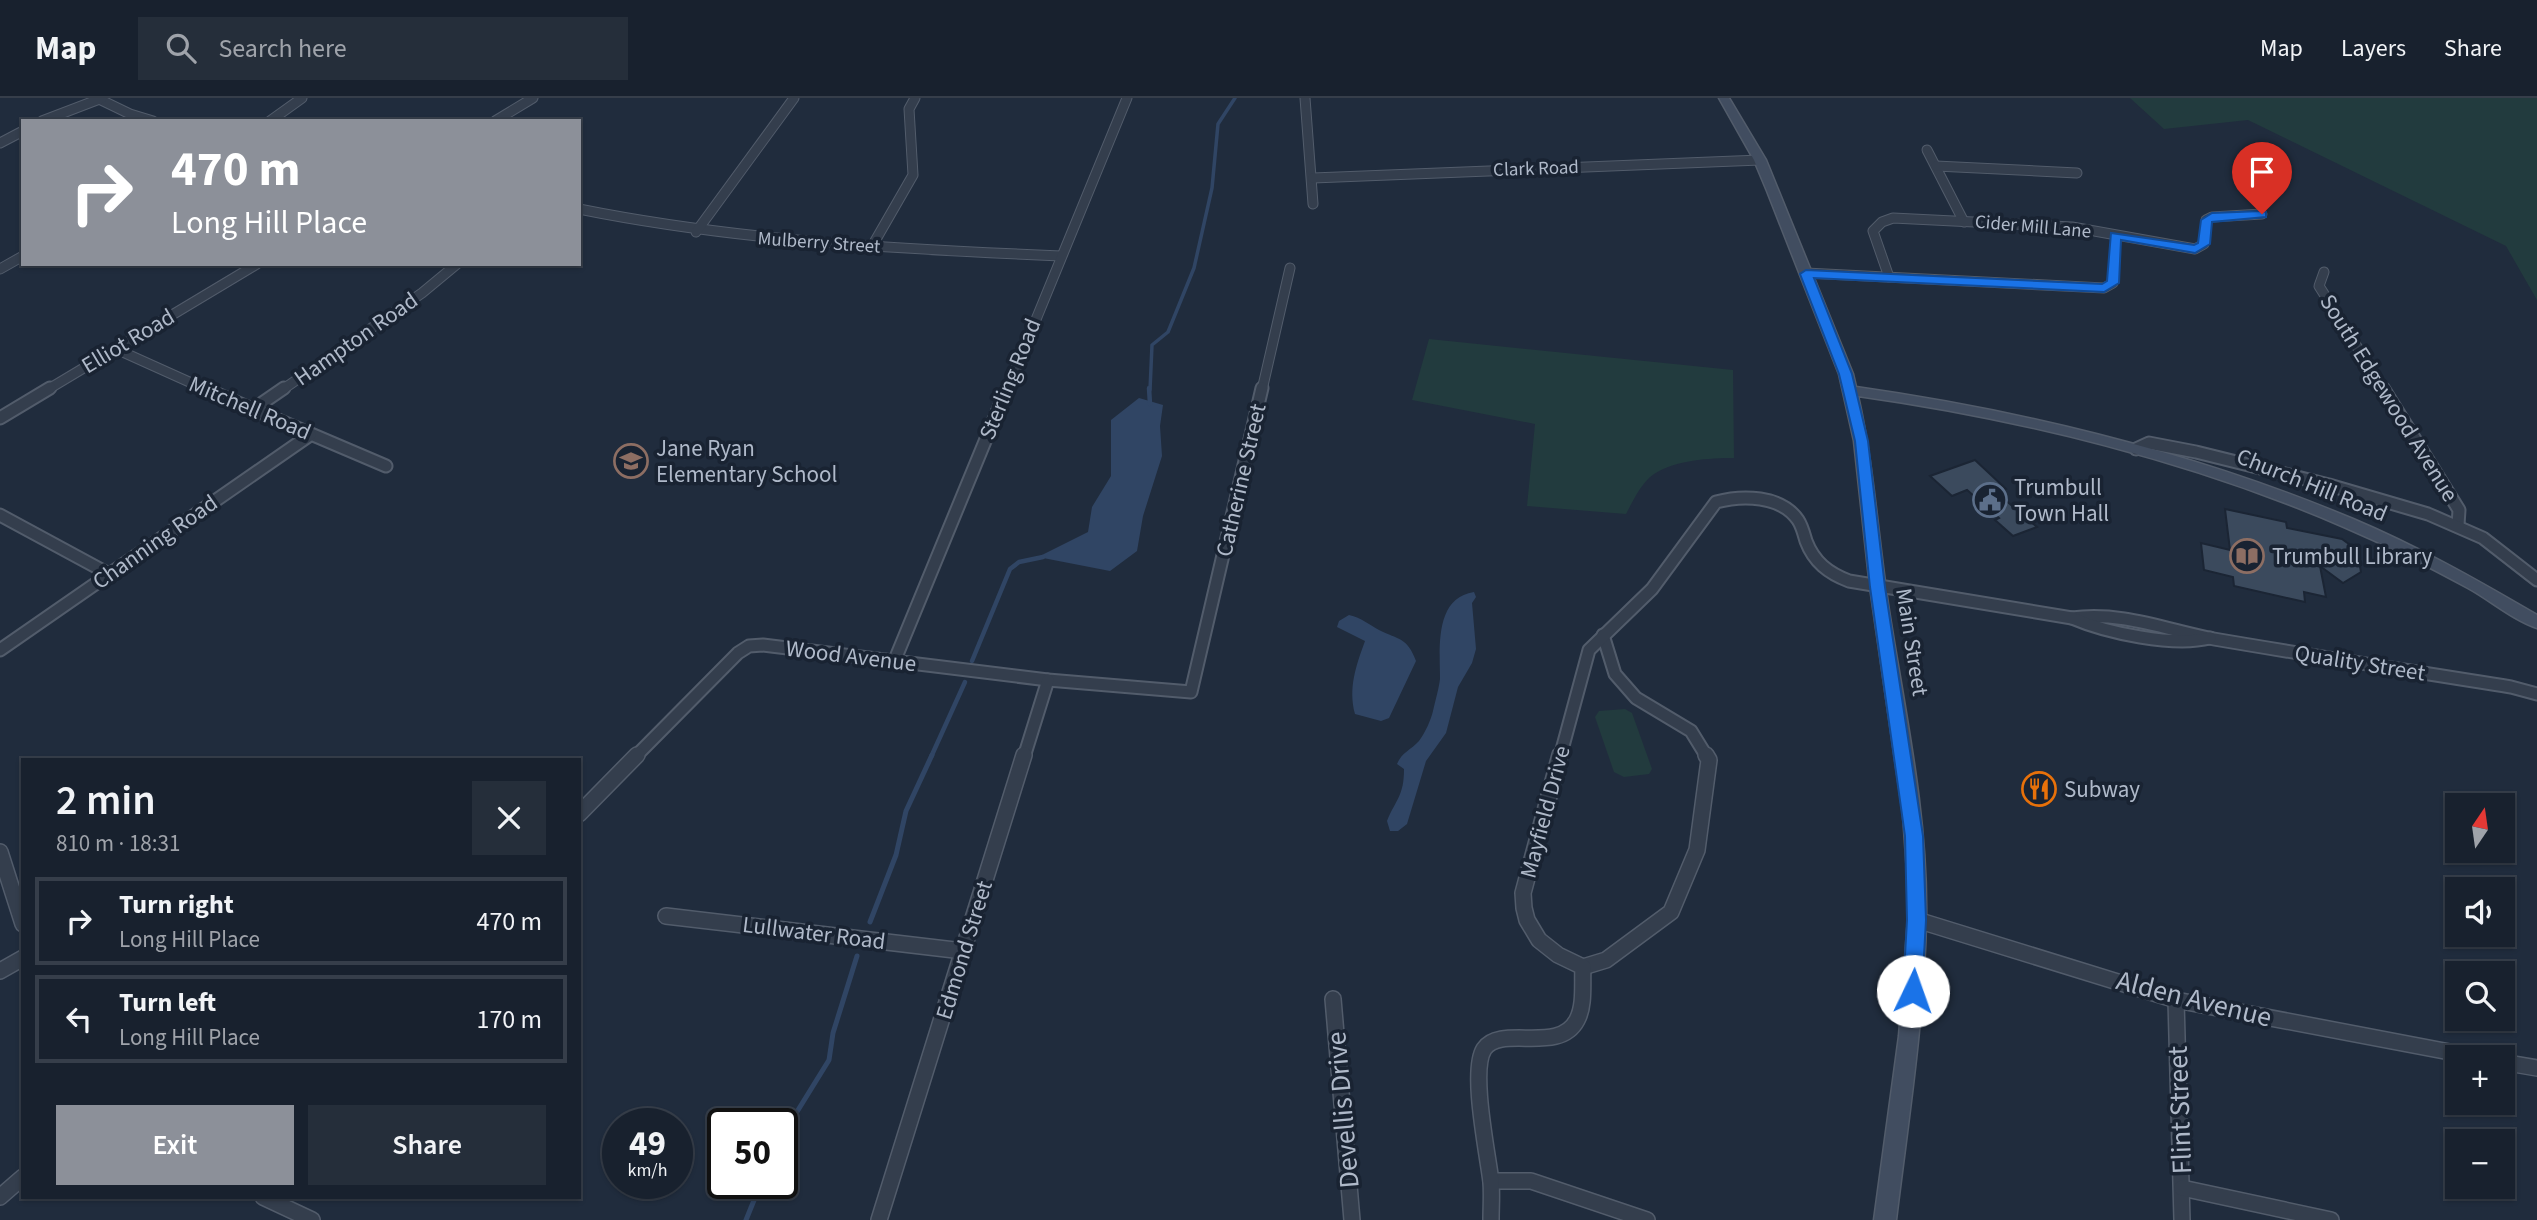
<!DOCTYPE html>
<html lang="en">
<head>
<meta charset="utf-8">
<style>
  body { margin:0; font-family:"Source Sans 3",sans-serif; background:#252e3a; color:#f1f3f6; height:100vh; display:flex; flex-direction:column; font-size:26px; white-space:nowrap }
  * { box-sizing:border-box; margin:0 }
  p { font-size:23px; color:#9fa3aa }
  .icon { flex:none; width:38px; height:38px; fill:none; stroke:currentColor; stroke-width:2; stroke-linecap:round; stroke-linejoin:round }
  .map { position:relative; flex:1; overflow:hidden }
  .sheet { position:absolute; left:21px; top:660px; width:560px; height:441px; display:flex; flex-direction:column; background:#18212e; border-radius:0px; box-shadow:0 2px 5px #0004,0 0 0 2px #363e4a }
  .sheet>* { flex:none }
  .hud { position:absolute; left:21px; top:21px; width:560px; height:147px; border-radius:0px; box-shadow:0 2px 5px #0004,0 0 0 2px #363e4a; background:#8c9099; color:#fff; overflow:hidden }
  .needle { width:46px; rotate:13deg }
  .controls { position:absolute; left:2445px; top:695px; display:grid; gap:14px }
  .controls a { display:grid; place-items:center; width:70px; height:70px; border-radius:0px; background:#18212e; box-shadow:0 2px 5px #0004,0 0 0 2px #363e4a; font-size:35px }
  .speed { position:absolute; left:602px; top:1010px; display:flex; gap:14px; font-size:35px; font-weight:700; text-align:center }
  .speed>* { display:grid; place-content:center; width:91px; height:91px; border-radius:50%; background:#18212e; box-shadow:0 2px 5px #0004,0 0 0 2px #363e4a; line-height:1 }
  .speed small { font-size:18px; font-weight:400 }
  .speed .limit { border:4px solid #111; border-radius:10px; background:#fff; color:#111 }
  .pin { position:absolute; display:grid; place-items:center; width:60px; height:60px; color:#fff; margin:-72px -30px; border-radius:50% 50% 50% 0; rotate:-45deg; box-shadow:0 0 7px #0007 }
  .pin .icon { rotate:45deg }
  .me { position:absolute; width:77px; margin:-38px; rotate:3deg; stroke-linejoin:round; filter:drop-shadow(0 0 5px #0008) }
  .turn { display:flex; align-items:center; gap:24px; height:147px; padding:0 35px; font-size:32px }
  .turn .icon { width:91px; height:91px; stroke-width:2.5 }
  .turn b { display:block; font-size:49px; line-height:60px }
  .round { display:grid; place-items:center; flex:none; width:74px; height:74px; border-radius:0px; background:#252e3a }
  .headline { display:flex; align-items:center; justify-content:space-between; height:119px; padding:0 35px }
  h1 { font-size:42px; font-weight:600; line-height:52px }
  .primary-button { display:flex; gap:14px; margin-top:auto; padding:14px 35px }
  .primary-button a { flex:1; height:80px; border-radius:0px; background:#8c9099; color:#fff; font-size:28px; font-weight:600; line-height:80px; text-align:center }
  .primary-button a+a { background:#252e3a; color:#f1f3f6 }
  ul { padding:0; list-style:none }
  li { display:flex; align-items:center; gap:21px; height:88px; margin:0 14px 10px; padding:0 21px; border:4px solid #363e4a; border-radius:0px }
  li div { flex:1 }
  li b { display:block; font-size:26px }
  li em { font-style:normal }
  header { display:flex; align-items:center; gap:42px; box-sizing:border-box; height:98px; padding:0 35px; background:#18212e; border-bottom:2px solid #363e4a }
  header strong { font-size:33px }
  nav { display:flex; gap:38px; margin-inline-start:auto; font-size:24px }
  .search { width:490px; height:63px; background:#252e3a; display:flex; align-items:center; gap:18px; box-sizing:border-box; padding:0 24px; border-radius:0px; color:#9fa3aa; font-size:26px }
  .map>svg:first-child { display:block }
  .green { fill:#223b3e }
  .water { fill:#304564 }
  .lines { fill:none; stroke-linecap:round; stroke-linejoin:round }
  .stream-far2 { stroke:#304564; stroke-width:3.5 }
  .stream-far1 { stroke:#304564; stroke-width:4.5 }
  .stream { stroke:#304564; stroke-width:5 }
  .building { fill:#3b4a5d; stroke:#1b2534; stroke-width:2 }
  .street-far2-casing { stroke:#525c6b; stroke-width:11 }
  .street-far1-casing { stroke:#525c6b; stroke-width:15 }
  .street-casing { stroke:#525c6b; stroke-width:18 }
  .secondary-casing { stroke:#525c6b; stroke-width:3 }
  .street-far2 { stroke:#343e4d; stroke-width:9 }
  .street-far1 { stroke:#343e4d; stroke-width:11 }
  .street { stroke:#343e4d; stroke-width:15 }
  .secondary { fill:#414d60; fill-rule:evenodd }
  .route { fill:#1a73e8; stroke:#114b97; stroke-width:2 }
  .labels { text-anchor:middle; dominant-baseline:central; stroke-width:7; stroke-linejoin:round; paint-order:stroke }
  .far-street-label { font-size:19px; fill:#afb9c9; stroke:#192332 }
  .street-label { font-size:23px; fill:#afb9c9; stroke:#192332 }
  .poi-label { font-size:23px; fill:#afb9c9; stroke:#192332; text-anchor:start }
  .near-street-label { font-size:28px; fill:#afb9c9; stroke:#192332 }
</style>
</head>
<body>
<header>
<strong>Map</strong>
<div class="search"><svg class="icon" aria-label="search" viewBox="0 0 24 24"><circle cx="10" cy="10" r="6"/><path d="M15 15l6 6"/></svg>Search here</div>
<nav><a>Map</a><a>Layers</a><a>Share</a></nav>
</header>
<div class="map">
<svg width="2537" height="1122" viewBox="0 0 2537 1122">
  <rect width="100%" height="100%" fill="#202c3d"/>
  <g class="green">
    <path d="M 2130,0 L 2537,0 L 2537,202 L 2506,148 L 2248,22 L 2164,31 Z"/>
    <path d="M 1429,241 L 1733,272 L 1734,360 C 1709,360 1676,362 1654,376 C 1641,385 1633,403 1626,416 L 1527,408 L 1535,326 L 1412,302 Z"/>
    <path d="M 1625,611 L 1632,615 L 1652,671 L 1649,676 L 1624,679 L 1614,674 L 1595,619 L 1599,613 Z"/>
  </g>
  <g class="water">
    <path d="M 1139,300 L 1163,307 L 1160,328 L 1162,358 L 1143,418 L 1137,453 L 1110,473 L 1038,459 L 1088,434 L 1092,409 L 1111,378 L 1111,322 Z"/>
    <path d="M 1474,494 L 1476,499 L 1472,505 L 1476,551 L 1472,565 L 1458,589 L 1446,635 L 1426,663 L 1407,726 L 1398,733 L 1390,733 L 1387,723 C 1396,701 1404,698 1404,671 L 1397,666 C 1402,654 1411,652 1419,643 C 1425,635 1431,622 1433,613 C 1435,604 1439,590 1440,581 C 1440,551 1434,500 1474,494 Z"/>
    <path d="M 1349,517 C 1362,520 1368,526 1379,532 C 1399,542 1407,539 1416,563 L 1389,620 L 1381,623 L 1355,616 C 1348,590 1356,568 1365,543 L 1337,529 L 1339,523 Z"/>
  </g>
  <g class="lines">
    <path class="stream-far2" d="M 1150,292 L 1152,247 L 1168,234 L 1194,170 L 1212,90 L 1218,26 L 1235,0"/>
    <g class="stream-far1">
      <path d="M 1149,290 L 1150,306"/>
      <path d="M 972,563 L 1010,471 L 1019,464 L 1043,459"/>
      <path d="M 931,659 L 965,584"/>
    </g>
    <g class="stream">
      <path d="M 870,824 L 896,757 L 906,713 L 932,657"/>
      <path d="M 782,1038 L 829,962 L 833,935 L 857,858"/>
      <path d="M 746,1122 L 761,1085"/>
    </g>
  </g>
  <g class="building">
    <path d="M 1975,362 L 2006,391 L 1997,395 L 2037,429 L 2013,438 L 1995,422 L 1999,420 L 1967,392 L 1952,398 L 1930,378 Z"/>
    <path d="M 2225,411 L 2286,424 L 2287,430 L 2342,441 L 2357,452 L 2361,474 L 2343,485 L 2320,468 L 2326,499 L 2304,494 L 2305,504 L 2234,488 L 2233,479 L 2204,472 L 2201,445 L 2230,452 Z"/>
  </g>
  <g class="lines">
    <g class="street-far2-casing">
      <g id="street-far2">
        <path d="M 1305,0 L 1313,106"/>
        <path d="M 99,1 L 130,16 L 153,23"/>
        <path d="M 42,23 L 102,0"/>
        <path d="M 270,23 L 302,0"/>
        <path d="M 495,23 L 533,0"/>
        <path d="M 0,45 L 23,33"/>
        <path d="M 1927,52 L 1964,124"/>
        <path d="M 1936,68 L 2077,75"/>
        <path d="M 1313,80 L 1760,62"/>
        <path d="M 579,111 C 738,143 899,151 1061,158"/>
        <path d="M 696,134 L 794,0"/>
        <path d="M 871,150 L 913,77 L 909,11 L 915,0"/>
        <path d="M 0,171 L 23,158"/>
        <path d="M 2324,174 L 2319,188 L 2384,292"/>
        <path d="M 1806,175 L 2104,190 L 2113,185 L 2116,138"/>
        <path d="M 1889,179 L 1873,133 L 1882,124 L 1893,120 L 2072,129 L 2195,151 L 2204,146 L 2206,122 L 2212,119 L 2262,116"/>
        <path d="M 116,251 L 207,292"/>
        <path d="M 47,292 L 257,166"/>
        <path d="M 282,292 L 422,195 L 457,166"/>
        <path d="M 1007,292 L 1127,0"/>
        <path d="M 1262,292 L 1290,170"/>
      </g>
    </g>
    <g class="street-far1-casing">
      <g id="street-far1">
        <path d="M 203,290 L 386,368"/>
        <path d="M 2383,290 L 2459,412 L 2458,427"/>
        <path d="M 252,312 L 284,290"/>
        <path d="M 0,320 L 50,290"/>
        <path d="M 2136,351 L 2149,345 L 2196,354 L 2329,387 L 2428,416 L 2483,440 L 2537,482"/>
        <path d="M 0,417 L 109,476"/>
        <path d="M 2072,520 C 2121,513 2167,532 2214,541 C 2313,558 2412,573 2511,589 L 2537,596"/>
        <path d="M 1603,537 L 1615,576 L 1636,600 L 1691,633 L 1707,659"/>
        <path d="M 0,552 L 310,337"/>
        <path d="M 894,564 L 1007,290"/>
        <path d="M 635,659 L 738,555 L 749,548 L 763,547 L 1048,582 L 1191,594 L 1262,290"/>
        <path d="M 1024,659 L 1048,582"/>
        <path d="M 1560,659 L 1589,552 L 1652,491 L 1716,404 C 1742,397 1781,397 1798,422 C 1802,428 1804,436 1806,443 C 1814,464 1828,475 1849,483 L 2072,520 C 2107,535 2173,549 2210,540"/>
      </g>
    </g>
    <g class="street-casing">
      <g id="street">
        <path d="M 579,716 L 637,657"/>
        <path d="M 0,754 L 23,826"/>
        <path d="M 666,818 L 963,853"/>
        <path d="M 1917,822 L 2176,902 L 2476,959"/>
        <path d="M 1583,869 L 1606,862 L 1671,814 L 1697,752 L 1709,662 L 1706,657"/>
        <path d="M 0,873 L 23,860"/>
        <path d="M 1333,901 L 1352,1122"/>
        <path d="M 2176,902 L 2182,1122"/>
        <path d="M 2502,964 L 2537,970"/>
        <path d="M 1491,1083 L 1531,1083 L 1647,1122"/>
        <path d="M 2182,1090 L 2331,1122"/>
        <path d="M 0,1099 L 23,1079"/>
        <path d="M 263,1099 L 312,1122"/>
        <path d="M 879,1122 L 1024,657"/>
        <path d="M 1491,1122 C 1491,1109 1492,1097 1491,1084 C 1488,1057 1470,973 1484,951 C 1501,926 1559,957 1577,922 C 1585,907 1582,886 1583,869 L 1558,857 L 1539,842 L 1527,822 L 1524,810 L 1523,795 L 1560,657"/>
      </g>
    </g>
    <g class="secondary-casing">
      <path id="secondary" d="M 1719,0 L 1729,0 L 1766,62 L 1853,276 L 1856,289 C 2024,313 2196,355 2353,421 C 2417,448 2477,482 2537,517 L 2537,530 C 2513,522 2490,502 2468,490 C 2428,468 2386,447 2344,429 C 2192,363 2021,321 1858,298 C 1874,369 1878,441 1889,513 C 1905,615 1928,718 1926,822 C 1924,923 1908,1023 1896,1122 L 1874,1122 L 1899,938 L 1908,822 L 1907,773 L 1903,716 L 1870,489 L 1854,343 L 1839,276 L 1767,93 L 1754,62 Z"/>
    </g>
    <use href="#street-far2" class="street-far2"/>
    <use href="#street-far1" class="street-far1"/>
    <use href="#street" class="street"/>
    <use href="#secondary" class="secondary"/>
  </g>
  <path class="route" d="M 2262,113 L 2266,114 L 2266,119 L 2212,124 L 2210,146 L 2195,155 L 2121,142 L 2119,185 L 2104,194 L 1814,180 L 1852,276 L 1868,343 L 1885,489 L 1923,738 L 1926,822 L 1922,893 L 1920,899 L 1913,902 L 1906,899 L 1903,893 L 1907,822 L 1905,738 L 1870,489 L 1855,343 L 1839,276 L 1800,176 L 1806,172 L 2102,186 L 2107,183 L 2111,135 L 2194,147 L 2198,145 L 2201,122 L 2212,115 Z"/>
  <defs>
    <g id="school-ring" transform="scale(1.75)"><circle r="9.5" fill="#192332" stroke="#8d6e63" stroke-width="1.5"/><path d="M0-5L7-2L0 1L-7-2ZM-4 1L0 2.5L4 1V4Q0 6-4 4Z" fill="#8d6e63"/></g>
    <g id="civic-ring" transform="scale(1.75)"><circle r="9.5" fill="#192332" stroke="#5c6f8a" stroke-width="1.5"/><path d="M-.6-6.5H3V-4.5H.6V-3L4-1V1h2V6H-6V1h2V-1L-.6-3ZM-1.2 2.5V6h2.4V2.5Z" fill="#5c6f8a"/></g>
    <g id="library-ring" transform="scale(1.75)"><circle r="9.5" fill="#192332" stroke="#8d6e63" stroke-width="1.5"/><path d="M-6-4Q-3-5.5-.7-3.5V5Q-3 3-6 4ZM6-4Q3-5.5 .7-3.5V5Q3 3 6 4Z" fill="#8d6e63"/></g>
    <g id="restaurant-ring" transform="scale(1.75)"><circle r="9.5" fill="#192332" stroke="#e8710a" stroke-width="1.5"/><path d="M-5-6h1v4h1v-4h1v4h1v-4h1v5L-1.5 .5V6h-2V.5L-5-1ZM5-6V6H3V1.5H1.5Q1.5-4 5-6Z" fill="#e8710a"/></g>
  </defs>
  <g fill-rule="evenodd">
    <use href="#school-ring" x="631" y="363"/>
    <use href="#civic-ring" x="1990" y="402"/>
    <use href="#library-ring" x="2247" y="458"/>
    <use href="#restaurant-ring" x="2039" y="691"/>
  </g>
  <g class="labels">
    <g class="far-street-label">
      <text transform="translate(1536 71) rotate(-2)">Clark Road</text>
      <text transform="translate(2033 129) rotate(5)">Cider Mill Lane</text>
      <text transform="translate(819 145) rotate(4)">Mulberry Street</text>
    </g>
    <g class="street-label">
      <text transform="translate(356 241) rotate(-35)">Hampton Road</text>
      <text transform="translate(128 243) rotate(-31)">Elliot Road</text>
      <text transform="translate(1010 281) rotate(-68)">Sterling Road</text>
      <text transform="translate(2389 300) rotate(58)">South Edgewood Avenue</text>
      <text transform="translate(250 310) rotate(23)">Mitchell Road</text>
      <text transform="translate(1241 382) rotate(-77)">Catherine Street</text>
      <text transform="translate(2312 387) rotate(22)">Church Hill Road</text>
      <text transform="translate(155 444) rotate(-35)">Channing Road</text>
      <text transform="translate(1912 544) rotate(81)">Main Street</text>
      <text transform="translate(851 558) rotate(7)">Wood Avenue</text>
      <text transform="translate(2360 565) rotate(9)">Quality Street</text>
      <text transform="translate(1545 714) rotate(-75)">Mayfield Drive</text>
      <text transform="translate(814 835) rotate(7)">Lullwater Road</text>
      <text transform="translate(964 852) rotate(-73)">Edmond Street</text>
    </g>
    <g class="poi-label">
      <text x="656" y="350">Jane Ryan<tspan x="656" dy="26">Elementary School</tspan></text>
      <text x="2014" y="389">Trumbull<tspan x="2014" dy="26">Town Hall</tspan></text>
      <text x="2272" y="458">Trumbull Library</text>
      <text x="2064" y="691">Subway</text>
    </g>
    <g class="near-street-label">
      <text transform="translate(2194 901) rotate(14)">Alden Avenue</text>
      <text transform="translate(1343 1012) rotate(-95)">Devellis Drive</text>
      <text transform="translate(2180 1012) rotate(-92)">Flint Street</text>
    </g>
  </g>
</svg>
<div class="controls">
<a><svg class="needle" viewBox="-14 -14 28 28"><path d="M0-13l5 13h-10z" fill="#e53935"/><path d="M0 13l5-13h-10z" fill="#9fa3aa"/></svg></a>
<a><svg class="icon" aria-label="sound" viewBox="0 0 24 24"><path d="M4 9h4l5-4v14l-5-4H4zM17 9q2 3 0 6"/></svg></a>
<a><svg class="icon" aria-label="search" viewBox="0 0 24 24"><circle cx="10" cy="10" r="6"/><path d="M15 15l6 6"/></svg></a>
<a>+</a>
<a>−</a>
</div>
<div class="speed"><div>49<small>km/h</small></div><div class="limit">50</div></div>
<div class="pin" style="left:2262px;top:116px;background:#d93025"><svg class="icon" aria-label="arrive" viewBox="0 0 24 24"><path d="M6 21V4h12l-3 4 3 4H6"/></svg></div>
<svg class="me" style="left:1913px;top:893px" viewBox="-20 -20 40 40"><circle r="19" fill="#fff"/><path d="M0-13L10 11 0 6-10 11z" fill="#1a73e8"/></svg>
<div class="hud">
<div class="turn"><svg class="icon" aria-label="right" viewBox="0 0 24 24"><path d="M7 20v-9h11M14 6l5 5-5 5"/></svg><div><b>470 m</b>Long Hill Place</div></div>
</div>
<section class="sheet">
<div class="headline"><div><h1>2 min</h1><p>810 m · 18:31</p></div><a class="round"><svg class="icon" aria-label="close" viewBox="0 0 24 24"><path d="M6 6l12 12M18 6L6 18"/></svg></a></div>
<ul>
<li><svg class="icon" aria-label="right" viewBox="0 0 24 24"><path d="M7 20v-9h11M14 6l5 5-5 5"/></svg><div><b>Turn right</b><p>Long Hill Place</p></div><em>470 m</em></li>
<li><svg class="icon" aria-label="left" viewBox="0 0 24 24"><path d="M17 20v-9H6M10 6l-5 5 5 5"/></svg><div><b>Turn left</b><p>Long Hill Place</p></div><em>170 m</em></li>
</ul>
<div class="primary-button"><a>Exit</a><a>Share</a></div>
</section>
</div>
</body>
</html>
